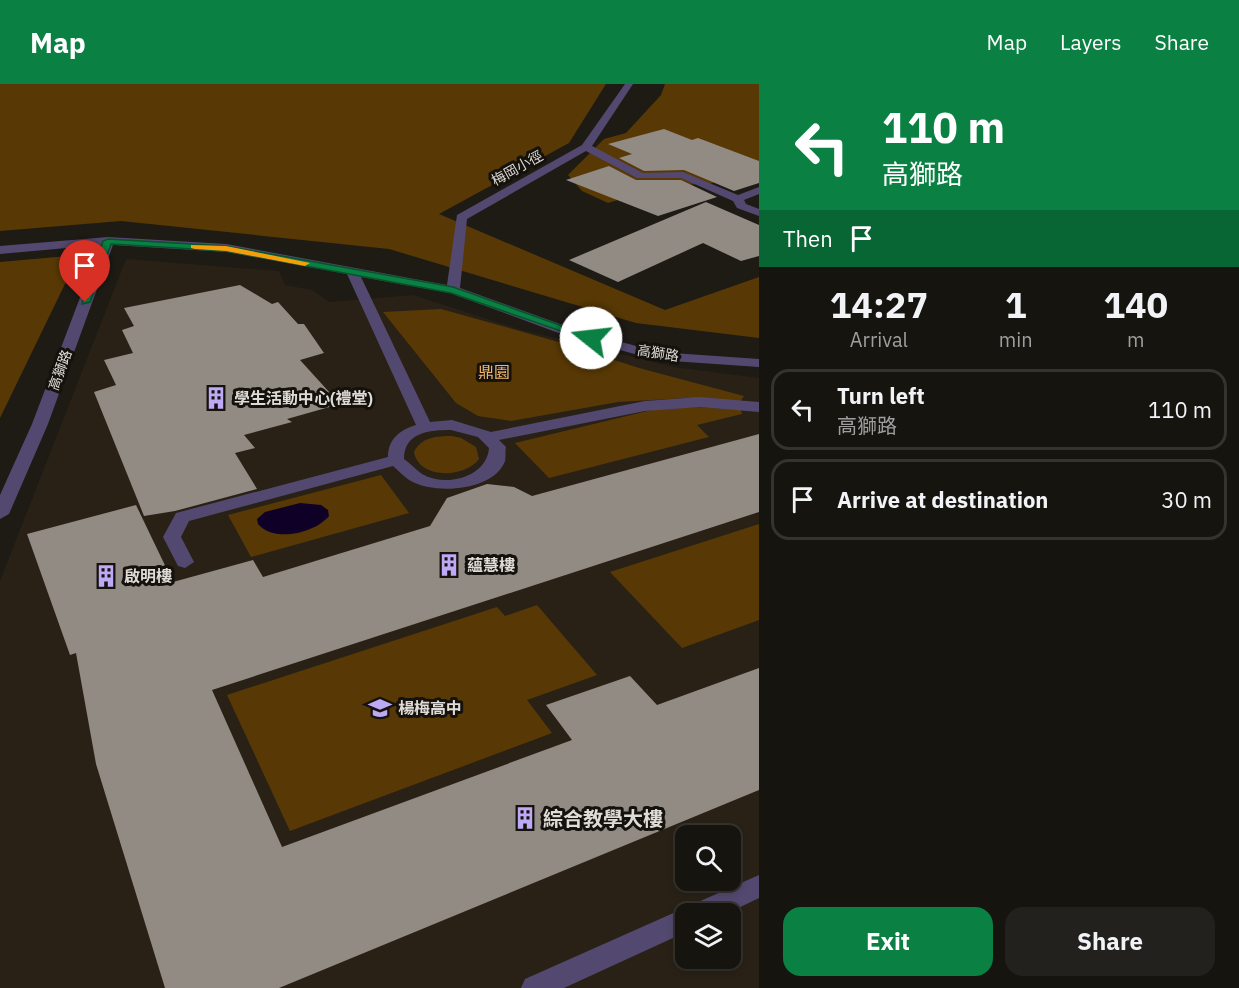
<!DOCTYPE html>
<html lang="en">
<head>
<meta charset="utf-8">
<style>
  body { margin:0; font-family:"IBM Plex Sans","Noto Sans TC",sans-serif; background:#23211d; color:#f1f3f6; height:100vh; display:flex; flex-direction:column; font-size:22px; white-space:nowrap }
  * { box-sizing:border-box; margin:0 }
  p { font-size:20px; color:#9e9e9e }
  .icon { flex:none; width:33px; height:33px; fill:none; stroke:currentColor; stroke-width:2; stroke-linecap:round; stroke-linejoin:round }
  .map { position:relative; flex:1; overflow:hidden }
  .side { display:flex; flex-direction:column; background:#16140f; width:480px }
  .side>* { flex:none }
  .hud { background:#0b8043; color:#fff; overflow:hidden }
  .buttons { position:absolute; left:675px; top:741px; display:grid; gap:12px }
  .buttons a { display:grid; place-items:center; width:66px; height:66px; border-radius:12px; background:#16140f; box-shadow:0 3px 9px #0003,0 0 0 2px #35332f; font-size:30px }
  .pin { position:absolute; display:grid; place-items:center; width:51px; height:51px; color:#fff; margin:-62px -26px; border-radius:50% 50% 50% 0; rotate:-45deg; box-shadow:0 0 6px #0007 }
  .pin .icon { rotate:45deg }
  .me { position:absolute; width:66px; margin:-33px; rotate:286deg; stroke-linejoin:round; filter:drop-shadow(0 0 4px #0008) }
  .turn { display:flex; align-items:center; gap:21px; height:126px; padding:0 24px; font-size:27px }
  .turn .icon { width:78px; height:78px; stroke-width:2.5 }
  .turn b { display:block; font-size:42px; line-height:51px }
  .then { display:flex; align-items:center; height:57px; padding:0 24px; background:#0003; gap:12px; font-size:22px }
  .eta { display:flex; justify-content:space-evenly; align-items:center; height:102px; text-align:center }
  .eta b { font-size:36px; font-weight:700; line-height:42px }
  .button { display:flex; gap:12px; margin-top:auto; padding:12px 24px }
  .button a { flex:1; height:69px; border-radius:18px; background:#0b8043; color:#fff; font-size:24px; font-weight:700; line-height:69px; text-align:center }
  .button a+a { background:#23211d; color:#f1f3f6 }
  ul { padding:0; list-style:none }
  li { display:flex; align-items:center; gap:18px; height:81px; margin:0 12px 9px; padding:0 12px; border:3px solid #35332f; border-radius:18px }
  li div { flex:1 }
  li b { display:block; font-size:22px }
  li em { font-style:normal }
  header { display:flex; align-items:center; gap:36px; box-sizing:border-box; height:84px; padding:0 30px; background:#0b8043; color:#fff }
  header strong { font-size:28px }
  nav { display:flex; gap:33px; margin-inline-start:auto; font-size:21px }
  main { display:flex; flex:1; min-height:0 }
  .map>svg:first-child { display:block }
  .built { fill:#292116; fill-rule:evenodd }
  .green { fill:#583905 }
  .water { fill:#0f0028 }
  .building { fill:#918b84 }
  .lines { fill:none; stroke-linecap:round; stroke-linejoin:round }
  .minor { fill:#534970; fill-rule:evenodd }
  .route { fill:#0b8043; stroke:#07532c; stroke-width:1.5 }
  .slow { fill:#f59e0b }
  .labels { text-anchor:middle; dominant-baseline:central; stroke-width:6; stroke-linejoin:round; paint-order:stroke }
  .far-street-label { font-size:14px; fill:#dfdcd8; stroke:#15110c }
  .park-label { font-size:16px; fill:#f0b86b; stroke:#15110c }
  .poi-label { font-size:16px; font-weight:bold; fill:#dfdcd8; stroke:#15110c; text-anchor:start }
  .near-poi-label { font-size:20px; font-weight:bold; fill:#dfdcd8; stroke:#15110c; text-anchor:start }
</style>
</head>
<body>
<header>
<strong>Map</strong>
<nav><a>Map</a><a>Layers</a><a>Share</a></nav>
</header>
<main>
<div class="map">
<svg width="759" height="904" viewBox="0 0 759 904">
  <rect width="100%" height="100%" fill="#1e1a14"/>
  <path class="built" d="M 126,175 L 279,187 L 285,201 L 312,206 L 329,218 L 413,211 L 522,246 L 674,283 L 759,294 L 759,904 L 0,904 L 0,497 ZM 686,752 L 730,752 L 730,796 L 686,796 ZM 686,830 L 730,830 L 730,874 L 686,874 Z"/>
  <g class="green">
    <path d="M 0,0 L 606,0 L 569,59 L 439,130 L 665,226 L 759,193 L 759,254 L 636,239 L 389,165 L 121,137 L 0,147 Z"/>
    <path d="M 665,0 L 759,0 L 759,85 L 709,100 L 666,101 L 608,119 L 582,107 L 568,91 L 604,55 L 626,49 L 661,11 Z"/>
    <path d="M 79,171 L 0,334 L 0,178 Z"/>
    <path d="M 441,225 L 555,257 L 639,284 L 744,312 L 740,318 L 686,314 L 618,318 L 511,337 L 478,332 L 456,319 L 383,228 Z"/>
    <path d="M 697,323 L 741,326 L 742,330 L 697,341 L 709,353 L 549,394 L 515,359 L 660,324 Z"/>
    <path d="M 452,352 L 461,354 L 476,363 L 479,375 C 465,394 419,396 414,368 C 421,353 437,352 452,352 Z"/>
    <path d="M 381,391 L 409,429 L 251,473 L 228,431 Z"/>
    <path d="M 759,440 L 759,536 L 682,564 L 610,488 Z"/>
    <path d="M 537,521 L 597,591 L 527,616 L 552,649 L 290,747 L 227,611 L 497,523 L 505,532 Z"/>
  </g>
  <path class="water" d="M 300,419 L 321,421 L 328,426 L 329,432 C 315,449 274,459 258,440 L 257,435 L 265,428 Z"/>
  <g class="building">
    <path d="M 664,45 L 692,56 L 698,54 L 759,77 L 759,99 L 734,107 L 684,86 L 644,87 L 619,74 L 632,70 L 608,60 Z"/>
    <path d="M 609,82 L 636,96 L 681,96 L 717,113 L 658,132 L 566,96 Z"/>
    <path d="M 706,118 L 759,141 L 759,172 L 741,177 L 703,159 L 618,198 L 569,176 Z"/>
    <path d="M 240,201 L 272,220 L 278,218 L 298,240 L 304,240 L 324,269 L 300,276 L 340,320 L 287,335 L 292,338 L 244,351 L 255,364 L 235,369 L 257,405 L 175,427 L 144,432 L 94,308 L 116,301 L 104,276 L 133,269 L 122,246 L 134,242 L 124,224 Z"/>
    <path d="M 759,350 L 759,428 L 212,606 L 282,763 L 572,656 L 546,621 L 630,592 L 657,621 L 759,584 L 759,706 L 279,904 L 165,904 L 96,680 L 76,569 L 70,571 L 27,450 L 136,421 L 173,498 L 253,476 L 263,493 L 430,442 L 447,414 L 487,400 L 514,403 L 532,412 Z"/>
  </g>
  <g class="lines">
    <g class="minor">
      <path d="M 625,0 L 633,0 L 592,62 L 643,89 L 683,88 L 738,111 L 759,103 L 759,110 L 744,116 L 746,120 L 759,125 L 759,132 L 737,124 L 733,117 L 681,94 L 637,94 L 586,67 L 467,135 L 460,204 L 574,245 L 658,268 L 759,275 L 759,283 L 657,276 L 564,251 L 450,209 L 361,193 L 430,338 L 452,336 L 491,348 L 645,317 L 699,313 L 759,318 L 759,328 L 699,323 L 645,327 L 499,356 L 506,363 C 505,367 506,373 505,377 C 494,407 435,411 411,397 C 405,394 399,387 393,382 L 189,437 L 181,453 L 194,478 L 185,484 L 178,482 L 163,453 L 176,429 L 388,373 C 388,355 400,346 416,341 L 347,190 L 226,168 L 113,161 L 48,340 L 9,430 L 0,435 L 0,411 L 32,340 L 100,161 L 0,170 L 0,162 L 108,153 L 226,160 L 447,201 L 457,131 L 582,61 ZM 451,346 L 478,353 L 489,364 C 487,393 446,404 422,390 C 416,386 410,379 404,375 C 404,348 430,346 451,346 Z"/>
      <path d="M 759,791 L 759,814 L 726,830 L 686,830 L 686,848 L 564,904 L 521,904 L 525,895 Z"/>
    </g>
  </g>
  <path class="route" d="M 108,155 L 226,162 L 453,203 L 596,254 L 587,256 L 451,209 L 226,167 L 111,160 L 90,218 L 82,220 L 103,157 Z"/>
  <path class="slow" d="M 191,161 L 226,162 L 310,179 L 305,182 L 226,167 L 195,165 L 191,164 Z"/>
  <defs>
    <g id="building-bare" transform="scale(1.8)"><path d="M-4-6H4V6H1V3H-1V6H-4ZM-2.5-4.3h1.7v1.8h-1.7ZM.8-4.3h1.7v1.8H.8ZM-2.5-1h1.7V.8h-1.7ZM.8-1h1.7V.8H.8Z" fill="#bda9f5" stroke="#15110c" stroke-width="2.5" paint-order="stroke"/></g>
    <g id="school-bare" transform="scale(1.8)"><path d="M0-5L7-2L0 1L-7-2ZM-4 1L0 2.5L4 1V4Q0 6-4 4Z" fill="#bda9f5" stroke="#15110c" stroke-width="2.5" paint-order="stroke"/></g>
  </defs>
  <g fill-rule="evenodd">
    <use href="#building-bare" x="216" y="314"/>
    <use href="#building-bare" x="449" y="481"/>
    <use href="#building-bare" x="106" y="492"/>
    <use href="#school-bare" x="380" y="624"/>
    <use href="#building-bare" x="525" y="734"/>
  </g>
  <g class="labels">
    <g class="far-street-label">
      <text transform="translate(517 84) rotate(-29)">梅岡小徑</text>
      <text transform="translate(658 269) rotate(9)">高獅路</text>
      <text transform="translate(60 286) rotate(-70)">高獅路</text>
    </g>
    <g class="park-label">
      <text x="494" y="288">鼎園</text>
    </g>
    <g class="poi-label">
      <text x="234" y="314">學生活動中心(禮堂)</text>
      <text x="467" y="481">蘊慧樓</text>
      <text x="124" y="492">啟明樓</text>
      <text x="398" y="624">楊梅高中</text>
    </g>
    <g class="near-poi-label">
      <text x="543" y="734">綜合教學大樓</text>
    </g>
  </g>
</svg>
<div class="buttons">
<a><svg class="icon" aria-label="search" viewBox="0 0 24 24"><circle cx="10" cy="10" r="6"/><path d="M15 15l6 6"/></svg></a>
<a><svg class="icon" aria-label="layers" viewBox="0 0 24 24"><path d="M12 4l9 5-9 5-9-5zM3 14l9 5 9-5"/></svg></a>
</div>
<div class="pin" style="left:85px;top:218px;background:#d93025"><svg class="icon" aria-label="arrive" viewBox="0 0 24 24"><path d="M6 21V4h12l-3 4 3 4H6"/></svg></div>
<svg class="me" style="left:591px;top:254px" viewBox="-20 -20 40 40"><circle r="19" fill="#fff"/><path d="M0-13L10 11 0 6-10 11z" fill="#0b8043"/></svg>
</div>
<section class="side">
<div class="hud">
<div class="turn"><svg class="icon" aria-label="left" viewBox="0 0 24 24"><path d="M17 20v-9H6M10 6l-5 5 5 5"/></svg><div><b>110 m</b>高獅路</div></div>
<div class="then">Then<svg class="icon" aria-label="arrive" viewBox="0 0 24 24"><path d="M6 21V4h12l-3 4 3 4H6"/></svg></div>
</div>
<div class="eta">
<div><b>14:27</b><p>Arrival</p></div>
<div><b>1</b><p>min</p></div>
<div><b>140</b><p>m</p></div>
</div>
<ul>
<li><svg class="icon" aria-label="left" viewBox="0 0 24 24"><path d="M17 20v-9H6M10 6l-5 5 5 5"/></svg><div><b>Turn left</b><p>高獅路</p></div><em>110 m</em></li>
<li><svg class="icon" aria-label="arrive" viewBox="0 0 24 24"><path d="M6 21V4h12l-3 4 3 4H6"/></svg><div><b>Arrive at destination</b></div><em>30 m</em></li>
</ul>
<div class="button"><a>Exit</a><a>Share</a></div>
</section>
</main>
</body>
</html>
